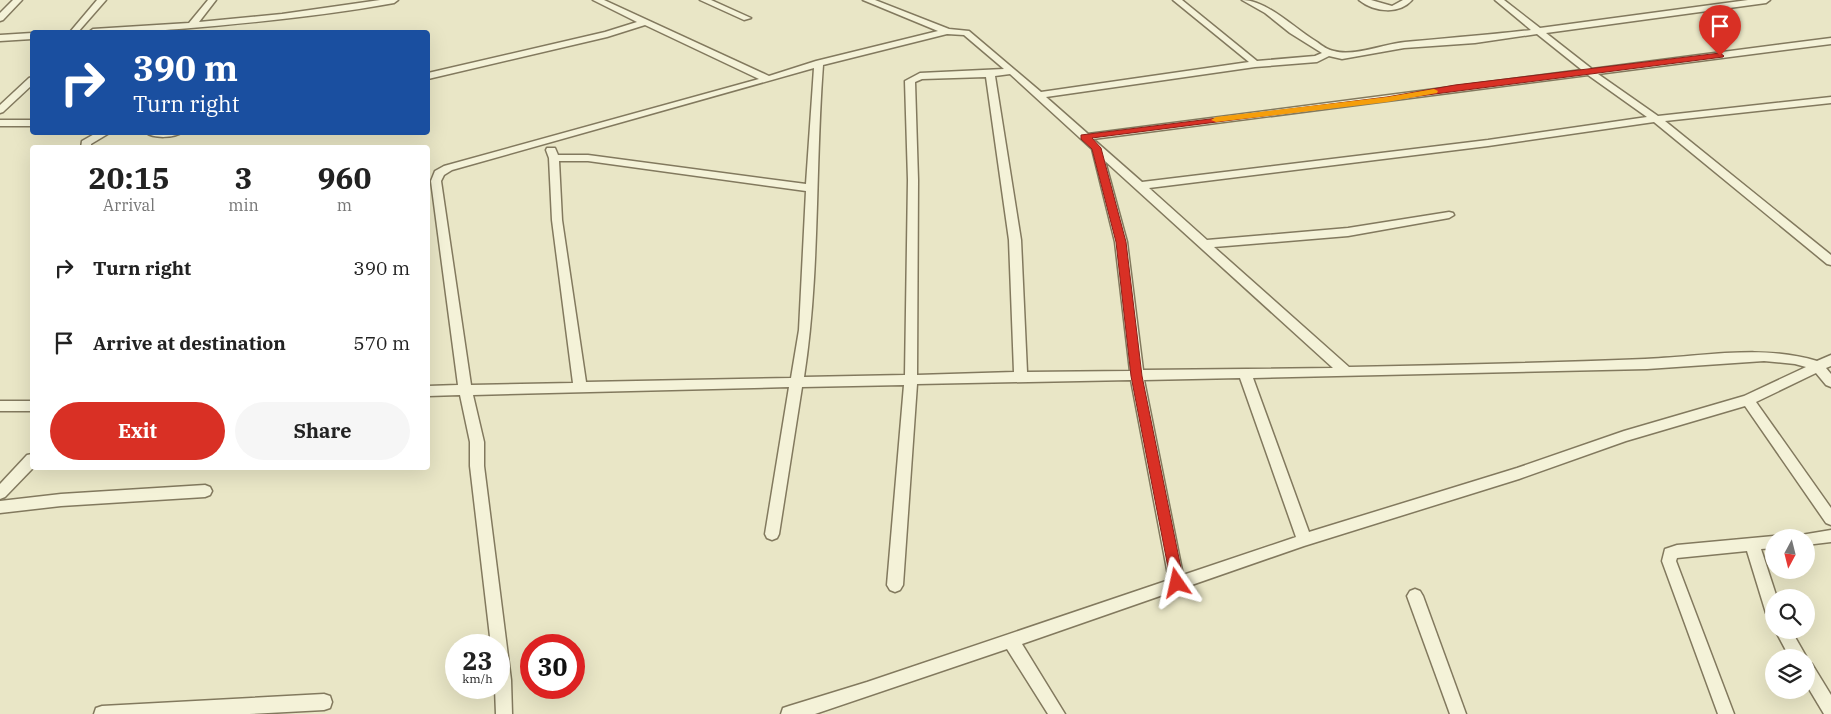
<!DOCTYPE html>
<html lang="en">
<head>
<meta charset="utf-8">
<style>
  body { margin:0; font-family:"IBM Plex Serif",serif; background:#f6f6f6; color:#222; height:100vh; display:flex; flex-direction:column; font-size:19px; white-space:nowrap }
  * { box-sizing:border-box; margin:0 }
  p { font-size:16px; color:#767676 }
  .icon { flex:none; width:28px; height:28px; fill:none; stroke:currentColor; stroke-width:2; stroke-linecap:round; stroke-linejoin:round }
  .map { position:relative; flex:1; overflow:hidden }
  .panel { position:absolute; left:30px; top:145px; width:400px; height:325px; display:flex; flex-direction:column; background:#fff; border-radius:5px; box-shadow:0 5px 20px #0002 }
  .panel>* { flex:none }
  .hud { position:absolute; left:30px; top:30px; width:400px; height:105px; border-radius:5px; box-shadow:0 5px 20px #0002; background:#1a4fa0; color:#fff; overflow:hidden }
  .needle { width:32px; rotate:187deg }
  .controls { position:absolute; left:1765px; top:529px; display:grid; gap:10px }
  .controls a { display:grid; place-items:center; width:50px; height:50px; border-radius:50%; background:#fff; box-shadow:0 5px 20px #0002; font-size:25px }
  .speed { position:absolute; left:445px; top:634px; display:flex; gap:10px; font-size:25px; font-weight:700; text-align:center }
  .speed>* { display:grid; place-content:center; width:65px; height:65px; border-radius:50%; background:#fff; box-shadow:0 5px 20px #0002; line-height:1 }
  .speed small { font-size:12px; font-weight:400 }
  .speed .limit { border:8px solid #d22; background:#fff; color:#111 }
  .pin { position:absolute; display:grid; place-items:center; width:42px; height:42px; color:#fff; margin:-51px -21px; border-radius:50% 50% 50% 0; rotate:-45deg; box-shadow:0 0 5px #0007 }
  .pin .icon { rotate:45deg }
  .me { position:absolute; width:55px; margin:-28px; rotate:349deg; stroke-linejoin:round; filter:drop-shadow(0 0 4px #0008) }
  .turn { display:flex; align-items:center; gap:18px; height:105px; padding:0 20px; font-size:22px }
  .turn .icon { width:65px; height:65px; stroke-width:2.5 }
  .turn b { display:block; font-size:35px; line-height:42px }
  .eta { display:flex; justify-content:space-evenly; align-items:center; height:85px; text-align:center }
  .eta b { font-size:30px; font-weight:700; line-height:35px }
  .cta { display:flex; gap:10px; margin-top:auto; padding:10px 20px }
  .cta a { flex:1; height:58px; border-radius:30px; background:#d93025; color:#fff; font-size:20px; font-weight:700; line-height:58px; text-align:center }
  .cta a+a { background:#f6f6f6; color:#222 }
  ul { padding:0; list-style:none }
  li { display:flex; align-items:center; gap:15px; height:75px; padding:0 20px }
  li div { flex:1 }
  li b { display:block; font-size:19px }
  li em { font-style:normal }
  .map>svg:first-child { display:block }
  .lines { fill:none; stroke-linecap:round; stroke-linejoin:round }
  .minor-casing { stroke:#82795e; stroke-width:3 }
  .minor { fill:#f4f2d8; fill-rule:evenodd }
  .route { fill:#d93025; stroke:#8d1f18 }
  .slow { fill:#f59e0b }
</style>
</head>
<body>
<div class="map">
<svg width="1831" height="714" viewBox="0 0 1831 714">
  <rect width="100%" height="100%" fill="#e9e6c6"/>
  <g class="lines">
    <g class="minor-casing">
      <g id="minor">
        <path d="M 13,0 L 22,0 L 3,20 L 0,21 L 0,13 Z"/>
        <path d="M 97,0 L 106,0 L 78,32 L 70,32 Z"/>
        <path d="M 208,0 L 216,0 L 199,22 L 282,14 L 380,0 L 398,0 L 394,3 C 323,16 251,23 179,29 C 150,31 117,36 89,32 L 93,29 L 189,23 Z"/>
        <path d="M 593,0 L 604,0 L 769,76 L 816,61 L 938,31 L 863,0 L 875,0 L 949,29 L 969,31 L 1041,92 L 1249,62 L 1173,0 L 1182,0 L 1257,61 L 1315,56 L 1322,53 L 1290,33 L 1265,13 L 1242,0 C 1267,0 1295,29 1317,42 C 1322,46 1328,50 1334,51 C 1353,57 1384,44 1405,42 C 1447,38 1489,35 1531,30 L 1495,0 L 1504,0 L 1540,28 L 1748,0 L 1770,0 L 1766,3 L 1546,33 L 1592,69 L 1831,38 L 1831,44 L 1598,74 L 1658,116 L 1831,97 L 1831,103 L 1665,121 L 1831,255 L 1831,265 L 1827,264 L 1654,122 L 1488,146 L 1149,188 L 1207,240 L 1348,228 L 1449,212 L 1453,213 L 1454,215 L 1449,218 L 1348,236 L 1214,247 L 1349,367 C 1447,365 1546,363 1645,359 C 1702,357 1761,344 1817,361 L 1831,355 L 1831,366 L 1826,368 L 1831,374 L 1831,387 L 1826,385 L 1816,373 L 1756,402 L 1831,508 L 1831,525 L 1826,523 L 1745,406 L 1626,441 L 1519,479 L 1304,546 L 1022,644 L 1065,714 L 1048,714 L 1007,649 L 815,714 L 781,714 L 783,708 L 789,706 L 867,682 L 1169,580 L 1131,380 L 917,384 L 903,585 L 900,590 L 895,592 L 890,590 L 887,585 L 904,385 L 802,387 L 779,534 L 777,538 L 772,540 L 767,538 L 765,534 L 789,387 L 473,395 L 484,442 L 484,466 L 511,680 L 512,714 L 496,714 L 495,688 L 499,688 L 499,645 L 491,645 L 470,466 L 470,442 L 460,395 L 428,396 L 428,386 L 458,385 L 431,181 L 435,171 L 444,166 L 759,79 L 645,25 L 607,37 L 428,79 L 428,73 L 605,32 L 637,22 ZM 947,34 L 964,35 L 1004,69 L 920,73 L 905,81 L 908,180 L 905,375 L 804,377 C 820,274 815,169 823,65 ZM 1537,34 L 1582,70 L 1088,134 L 1046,97 L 1255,67 L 1317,62 L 1329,56 L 1342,59 L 1404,48 L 1475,43 ZM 814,68 L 806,184 L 588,155 L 558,155 L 555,148 L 547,148 L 546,150 L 549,158 L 552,220 L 573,383 L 471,385 L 441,181 L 444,175 L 452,170 ZM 1010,74 L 1092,149 L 1115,242 L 1130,371 L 1027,372 L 1021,240 L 995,76 ZM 1588,75 L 1647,117 L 1488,140 L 1142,182 L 1093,139 ZM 986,77 L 1009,240 L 1014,372 L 917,375 L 918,180 L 915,82 L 922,79 ZM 559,161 L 588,161 L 806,191 L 799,330 L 791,378 L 586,382 L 562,220 ZM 1105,161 L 1333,368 L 1143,370 L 1127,242 ZM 1764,361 L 1795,364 L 1806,367 L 1744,396 L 1624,431 L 1517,468 L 1309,532 L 1253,378 L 1647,369 ZM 1240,378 L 1296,537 L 1183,575 L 1144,380 Z"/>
        <path d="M 700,0 L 711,0 L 751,18 L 744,20 Z"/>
        <path d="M 1359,0 L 1371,0 L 1392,6 L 1403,0 L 1412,0 C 1399,15 1374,12 1359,0 Z"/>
        <path d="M 32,33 L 32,39 L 0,41 L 0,35 Z"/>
        <path d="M 32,77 L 32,85 L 3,112 L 0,113 L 0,105 L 29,78 Z"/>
        <rect x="0" y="120" width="32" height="6"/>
        <path d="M 98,132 L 111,132 L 91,144 L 91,148 L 81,148 L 82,141 Z"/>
        <path d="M 145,132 L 183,132 C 174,138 154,139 145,132 Z"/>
        <rect x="0" y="401" width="32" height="10"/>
        <path d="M 32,454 L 33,468 L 5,497 L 0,499 L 0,484 L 27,455 Z"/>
        <path d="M 205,485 L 210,487 L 212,491 L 210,495 L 205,497 L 61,506 L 0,513 L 0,501 L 61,494 Z"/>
        <path d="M 1831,530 L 1831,542 L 1806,545 L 1806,538 L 1799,538 L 1801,535 Z"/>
        <path d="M 1774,536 L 1779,538 L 1774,538 L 1774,548 L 1761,549 L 1777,598 L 1774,598 L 1774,620 L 1769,618 L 1766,613 L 1747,551 L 1677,558 L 1676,561 L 1734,714 L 1718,714 L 1662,561 L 1665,549 L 1677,545 Z"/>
        <path d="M 1415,589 L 1420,591 L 1423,596 L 1466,714 L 1450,714 L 1407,596 L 1410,591 Z"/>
        <path d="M 1775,630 L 1791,630 L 1807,658 L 1806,660 L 1806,658 L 1790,658 Z"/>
        <path d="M 1806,662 L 1812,664 L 1831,695 L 1831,714 L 1824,714 L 1806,684 Z"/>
        <path d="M 324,694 L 330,696 L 332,702 L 330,708 L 324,710 L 249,714 L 94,714 L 96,708 L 102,706 Z"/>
      </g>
    </g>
    <use href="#minor" class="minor"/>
  </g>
  <path class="route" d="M 1720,53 L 1724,56 L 1723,57 L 1092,138 L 1101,148 L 1126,242 L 1142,376 L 1184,583 L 1182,588 L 1177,589 L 1172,588 L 1131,376 L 1116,242 L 1092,149 L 1081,139 L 1081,135 L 1387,97 L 1455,85 Z"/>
  <path class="slow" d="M 1434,89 L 1438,91 L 1437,93 L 1387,102 L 1216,122 L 1211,120 L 1216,117 L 1387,97 Z"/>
</svg>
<div class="controls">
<a><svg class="needle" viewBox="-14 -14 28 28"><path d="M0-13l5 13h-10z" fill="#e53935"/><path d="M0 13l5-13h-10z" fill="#767676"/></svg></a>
<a><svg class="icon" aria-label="search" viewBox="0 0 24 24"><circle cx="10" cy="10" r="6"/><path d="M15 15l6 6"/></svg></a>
<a><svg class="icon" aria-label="layers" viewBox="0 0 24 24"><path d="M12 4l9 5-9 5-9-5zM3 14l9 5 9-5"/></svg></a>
</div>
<div class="speed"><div>23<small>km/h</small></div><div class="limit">30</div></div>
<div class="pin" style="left:1720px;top:56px;background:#d93025"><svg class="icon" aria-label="arrive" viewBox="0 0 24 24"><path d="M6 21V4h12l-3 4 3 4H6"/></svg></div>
<svg class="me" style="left:1177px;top:583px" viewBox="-20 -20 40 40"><path d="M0-17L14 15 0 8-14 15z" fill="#d93025" stroke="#fff" stroke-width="4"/></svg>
<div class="hud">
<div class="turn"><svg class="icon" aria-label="right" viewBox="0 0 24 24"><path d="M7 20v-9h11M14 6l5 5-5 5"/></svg><div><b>390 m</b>Turn right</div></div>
</div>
<section class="panel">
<div class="eta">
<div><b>20:15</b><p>Arrival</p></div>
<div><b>3</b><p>min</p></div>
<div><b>960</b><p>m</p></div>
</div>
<ul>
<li><svg class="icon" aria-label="right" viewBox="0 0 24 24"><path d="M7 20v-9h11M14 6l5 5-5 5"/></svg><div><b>Turn right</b></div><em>390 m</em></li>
<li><svg class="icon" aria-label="arrive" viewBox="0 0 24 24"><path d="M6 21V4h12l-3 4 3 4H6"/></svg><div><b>Arrive at destination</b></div><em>570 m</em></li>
</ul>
<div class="cta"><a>Exit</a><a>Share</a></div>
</section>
</div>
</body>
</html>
